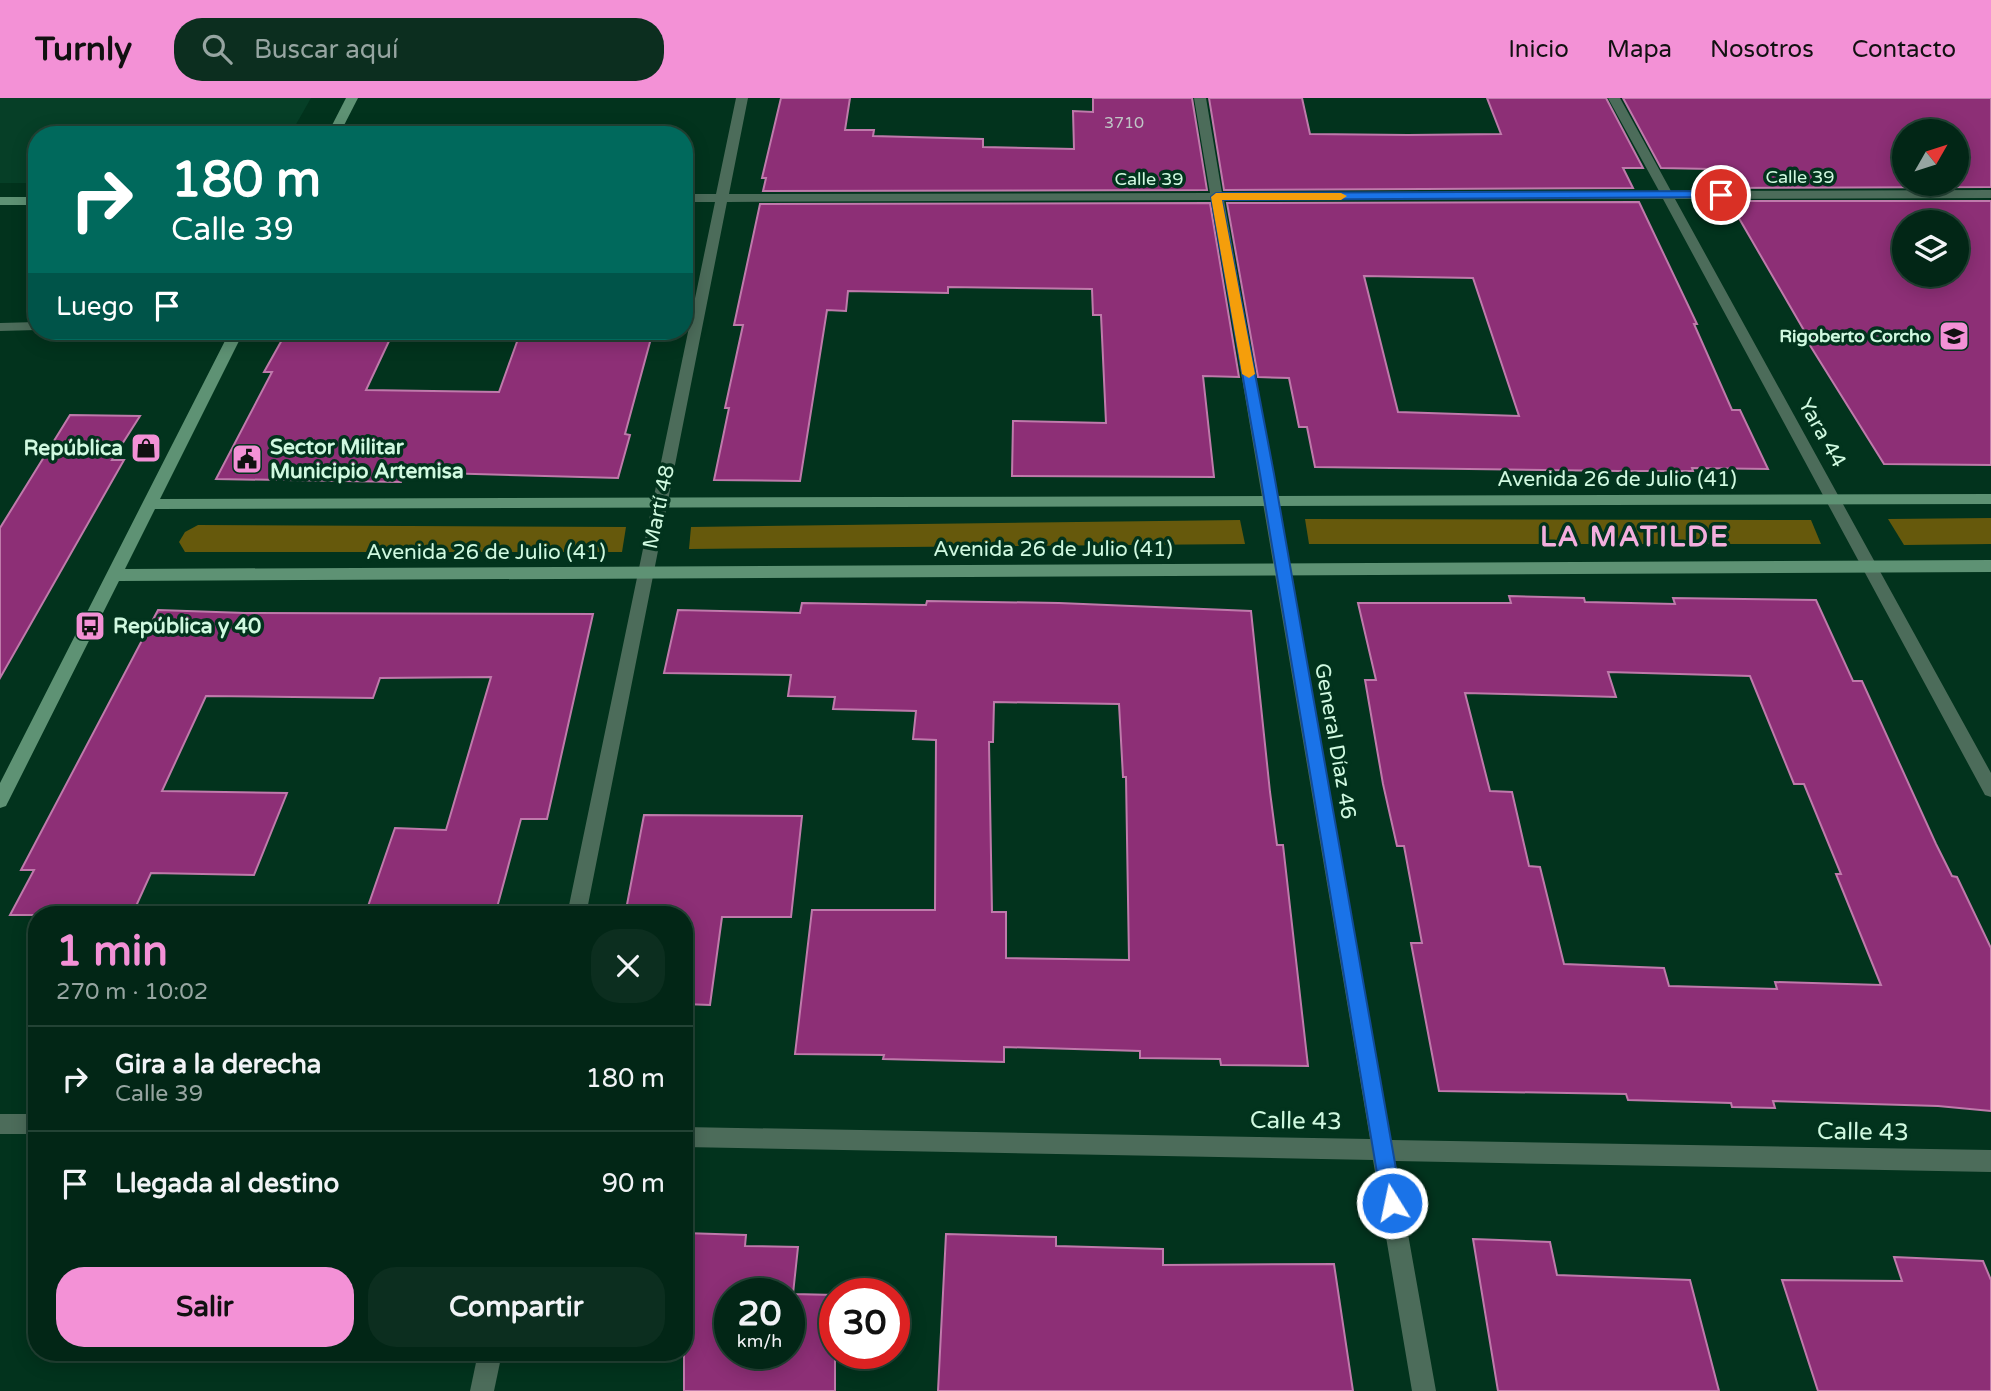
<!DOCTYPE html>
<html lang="es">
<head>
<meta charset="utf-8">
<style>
  body { margin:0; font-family:"Varela Round",sans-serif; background:#0c2e1f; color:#f1f3f6; height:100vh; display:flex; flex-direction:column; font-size:26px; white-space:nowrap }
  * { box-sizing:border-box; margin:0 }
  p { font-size:23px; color:#96a5a1 }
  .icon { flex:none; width:38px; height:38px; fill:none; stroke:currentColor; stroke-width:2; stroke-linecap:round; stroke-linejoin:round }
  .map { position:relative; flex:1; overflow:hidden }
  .details { position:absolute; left:28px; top:808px; width:665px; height:455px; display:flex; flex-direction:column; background:#022616; border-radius:28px; box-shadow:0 4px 18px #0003,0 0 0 2px #234335 }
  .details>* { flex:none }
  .hud { position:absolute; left:28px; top:28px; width:665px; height:214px; border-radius:28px; box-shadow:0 4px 18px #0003,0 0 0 2px #234335; background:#00695c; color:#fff; overflow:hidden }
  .needle { width:46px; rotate:51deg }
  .fabs { position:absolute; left:1892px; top:21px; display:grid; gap:14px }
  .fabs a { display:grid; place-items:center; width:77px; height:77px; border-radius:50%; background:#022616; box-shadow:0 4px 18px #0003,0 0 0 2px #234335; font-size:35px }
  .speed { position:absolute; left:714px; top:1180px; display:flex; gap:14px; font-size:35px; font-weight:700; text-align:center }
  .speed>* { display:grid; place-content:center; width:91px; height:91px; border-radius:50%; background:#022616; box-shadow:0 4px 18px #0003,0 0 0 2px #234335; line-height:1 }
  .speed small { font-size:18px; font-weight:400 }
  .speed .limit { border:10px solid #d22; background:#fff; color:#111 }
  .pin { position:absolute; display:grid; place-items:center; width:60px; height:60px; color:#fff; margin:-30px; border:4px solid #fff; border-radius:50%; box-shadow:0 2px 7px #0007 }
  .me { position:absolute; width:77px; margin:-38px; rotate:350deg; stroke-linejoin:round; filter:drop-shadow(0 0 5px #0008) }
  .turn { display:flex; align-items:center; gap:24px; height:147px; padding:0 28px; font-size:32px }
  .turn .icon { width:91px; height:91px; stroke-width:2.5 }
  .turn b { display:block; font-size:49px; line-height:60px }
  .then { display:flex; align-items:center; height:66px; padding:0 28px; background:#0003; gap:14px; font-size:26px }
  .round { display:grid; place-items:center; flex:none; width:74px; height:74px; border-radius:28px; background:#0c2e1f }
  .summary { display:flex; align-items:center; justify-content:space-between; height:119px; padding:0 28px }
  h1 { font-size:42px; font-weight:700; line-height:52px; color:#f391d6 }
  .cta { display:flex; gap:14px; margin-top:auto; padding:14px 28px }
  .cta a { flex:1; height:80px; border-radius:28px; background:#f391d6; color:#111; font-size:28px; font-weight:700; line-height:80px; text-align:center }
  .cta a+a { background:#0c2e1f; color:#f1f3f6 }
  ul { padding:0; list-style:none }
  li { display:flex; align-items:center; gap:21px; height:105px; padding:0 28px; border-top:2px solid #234335 }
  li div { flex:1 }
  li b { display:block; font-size:26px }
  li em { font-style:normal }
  header { display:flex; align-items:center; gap:42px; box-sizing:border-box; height:98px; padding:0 35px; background:#f391d6; color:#111 }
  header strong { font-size:33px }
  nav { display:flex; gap:38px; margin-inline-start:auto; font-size:24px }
  .search { width:490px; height:63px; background:#0c2e1f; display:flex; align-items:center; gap:18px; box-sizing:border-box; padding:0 24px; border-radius:28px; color:#96a5a1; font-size:26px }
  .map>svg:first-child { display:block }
  .built { fill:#063f27 }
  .forest { fill:#66590c }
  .building { fill:#8d2f76; stroke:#bf7aab; stroke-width:2; fill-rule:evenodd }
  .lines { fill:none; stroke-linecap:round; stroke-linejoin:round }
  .street { fill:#4c6c5a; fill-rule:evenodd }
  .secondary { fill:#5e9274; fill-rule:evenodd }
  .route { fill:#1a73e8; stroke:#114b97; stroke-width:2 }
  .slow { fill:#f59e0b }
  .labels { text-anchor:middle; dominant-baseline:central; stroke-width:7; stroke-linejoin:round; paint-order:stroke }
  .far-number-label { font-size:16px; fill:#bfc6c6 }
  .far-street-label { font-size:18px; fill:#d0f9e0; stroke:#02331d }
  .far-poi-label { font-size:18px; font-weight:bold; fill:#d0f9e0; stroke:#02331d; text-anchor:end }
  .street-label { font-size:21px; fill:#d0f9e0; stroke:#02331d }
  .poi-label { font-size:21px; font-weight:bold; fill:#d0f9e0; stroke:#02331d; text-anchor:start }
  .near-street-label { font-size:24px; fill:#d0f9e0; stroke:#02331d }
  .district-label { font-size:28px; font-weight:bold; letter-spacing:2px; fill:#f3aedd; stroke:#02331d }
</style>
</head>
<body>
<header>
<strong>Turnly</strong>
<div class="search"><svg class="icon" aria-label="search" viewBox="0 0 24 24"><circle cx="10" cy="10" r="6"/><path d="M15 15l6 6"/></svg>Buscar aquí</div>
<nav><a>Inicio</a><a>Mapa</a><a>Nosotros</a><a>Contacto</a></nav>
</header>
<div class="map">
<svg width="1991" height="1293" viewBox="0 0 1991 1293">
  <rect width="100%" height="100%" fill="#02331d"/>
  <path class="built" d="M 0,0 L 311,0 L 290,37 L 37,37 L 37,85 L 0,85 Z"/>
  <g class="forest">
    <path d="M 1991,420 L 1991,446 L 1904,447 L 1888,421 Z"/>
    <path d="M 1305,421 L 1811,422 L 1821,446 L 1309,446 Z"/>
    <path d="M 1240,422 L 1245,446 L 689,451 L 691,429 Z"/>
    <path d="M 198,427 L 626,429 L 622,454 L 185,454 L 179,444 L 185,434 Z"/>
  </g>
  <g class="building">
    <path d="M 781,0 L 850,0 L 845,32 L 874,32 L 873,38 L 983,41 L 983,49 L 1074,51 L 1073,13 L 1093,14 L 1093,0 L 1192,0 L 1207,92 L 763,93 L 766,80 L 762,80 Z"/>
    <path d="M 1209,0 L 1302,0 L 1310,36 L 1408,37 L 1501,36 L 1487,0 L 1606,0 L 1643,70 L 1623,70 L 1633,90 L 1224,92 Z"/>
    <path d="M 1623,0 L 1991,0 L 1991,89 L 1721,90 L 1710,71 L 1661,70 ZM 1904,33 L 1956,33 L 1956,86 L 1904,86 Z"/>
    <path d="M 1729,103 L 1991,103 L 1991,367 L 1884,366 L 1806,241 L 1809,241 ZM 1904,124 L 1956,124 L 1956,177 L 1904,177 Z"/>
    <path d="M 1639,104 L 1697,226 L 1694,226 L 1732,312 L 1740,312 L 1768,371 L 1692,370 L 1693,373 L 1619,373 L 1315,369 L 1307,329 L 1299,329 L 1289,280 L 1258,279 L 1227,105 ZM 1364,178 L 1473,180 L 1519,318 L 1398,314 Z"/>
    <path d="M 1210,105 L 1239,279 L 1203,278 L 1214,379 L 1012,378 L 1013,323 L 1106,325 L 1101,217 L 1093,217 L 1092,191 L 948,189 L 948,195 L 848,193 L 846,213 L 827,212 L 800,383 L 714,382 L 729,310 L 725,310 L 743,227 L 734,227 L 760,106 Z"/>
    <path d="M 287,233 L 366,233 L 362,241 L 390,241 L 366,292 L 499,294 L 518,241 L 540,242 L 544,233 L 653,233 L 625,336 L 630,337 L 618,380 L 405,374 L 401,384 L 216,381 L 272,274 L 264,274 Z"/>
    <path d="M 70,317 L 140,318 L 112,362 L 124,362 L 0,580 L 0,430 Z"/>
    <path d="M 1509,498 L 1584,500 L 1585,504 L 1675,506 L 1673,500 L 1816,502 L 1853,583 L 1862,583 L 1936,746 L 1952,778 L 1957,779 L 1991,850 L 1991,1013 L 1938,1008 L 1773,1003 L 1775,1010 L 1732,1009 L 1731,1005 L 1628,1002 L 1626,996 L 1439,993 L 1411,845 L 1422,845 L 1404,748 L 1397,748 L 1383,686 L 1365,582 L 1376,582 L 1358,505 L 1511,505 ZM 1608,574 L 1750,578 L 1794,686 L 1804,686 L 1841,776 L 1836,776 L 1881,887 L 1775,884 L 1777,891 L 1669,888 L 1664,870 L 1564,866 L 1540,769 L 1529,768 L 1512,694 L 1490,693 L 1465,595 L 1616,599 Z"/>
    <path d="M 927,503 L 1059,505 L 1251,513 L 1270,694 L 1277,747 L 1283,747 L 1308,968 L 1221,967 L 1220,961 L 1140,960 L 1140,953 L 1004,949 L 1004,964 L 883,961 L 884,957 L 795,956 L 812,812 L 935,812 L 936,642 L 913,641 L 916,613 L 833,611 L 835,599 L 788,598 L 791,577 L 664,575 L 678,512 L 800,515 L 802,505 L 926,507 ZM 994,604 L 1119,606 L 1123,679 L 1126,679 L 1129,862 L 1006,860 L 1006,814 L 992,814 L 989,644 L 993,644 Z"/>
    <path d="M 158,512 L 245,515 L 593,516 L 547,721 L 521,721 L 495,817 L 365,817 L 395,730 L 446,732 L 491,579 L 380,580 L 373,600 L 206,598 L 162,693 L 287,695 L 254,777 L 151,775 L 132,817 L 10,817 L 34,772 L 21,772 Z"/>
    <path d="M 644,717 L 802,718 L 791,819 L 722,819 L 710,907 L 684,906 L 684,817 L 625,817 Z"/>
    <path d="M 684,1135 L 746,1137 L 745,1148 L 798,1149 L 793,1196 L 835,1197 L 835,1293 L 684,1293 ZM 730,1195 L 789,1195 L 789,1255 L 730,1255 Z"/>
    <path d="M 946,1136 L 1056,1139 L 1056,1148 L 1163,1151 L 1163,1167 L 1334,1166 L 1353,1293 L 938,1293 Z"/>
    <path d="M 1473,1141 L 1550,1144 L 1557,1177 L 1690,1182 L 1719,1293 L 1498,1293 Z"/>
    <path d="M 1894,1159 L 1983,1163 L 1991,1182 L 1991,1293 L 1818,1293 L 1782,1182 L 1902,1183 Z"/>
  </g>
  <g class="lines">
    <g class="street">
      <path d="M 736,0 L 748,0 L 729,96 L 1210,95 L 1194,0 L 1206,0 L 1222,95 L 1659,93 L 1608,0 L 1620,0 L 1671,93 L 1991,92 L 1991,100 L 1675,101 L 1991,675 L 1991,699 L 1985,697 L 1663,101 L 1224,102 L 1391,1042 L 1991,1052 L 1991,1074 L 1395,1063 L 1436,1293 L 1412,1293 L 1373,1062 L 684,1049 L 684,1029 L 1370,1041 L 1212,102 L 727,104 L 586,817 L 567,817 L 715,104 L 684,104 L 684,96 L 716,96 Z"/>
      <path d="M 37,224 L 37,232 L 0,233 L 0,225 Z"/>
      <rect x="0" y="1016" width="37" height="20"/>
      <path d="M 478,1255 L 502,1255 L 494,1293 L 470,1293 Z"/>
    </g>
    <g class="secondary">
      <path d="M 346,0 L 358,0 L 339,37 L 327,37 Z"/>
      <rect x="0" y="99" width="37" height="8"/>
      <path d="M 230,233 L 244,233 L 160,401 L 1991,396 L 1991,406 L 155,411 L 125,471 L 1991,462 L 1991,474 L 119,483 L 6,708 L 0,710 L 0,685 Z"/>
    </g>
  </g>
  <path class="route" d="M 1721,93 L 1725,94 L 1725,99 L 1222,102 L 1274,376 L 1402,1105 L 1399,1112 L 1392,1115 L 1385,1112 L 1382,1105 L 1260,376 L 1211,99 L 1216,95 Z"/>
  <path class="slow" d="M 1216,95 L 1341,95 L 1347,98 L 1341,102 L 1222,102 L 1255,276 L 1249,280 L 1242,276 L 1211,99 Z"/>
  <defs>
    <g id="school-square" transform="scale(1.575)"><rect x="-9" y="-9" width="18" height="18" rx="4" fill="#f391d6" stroke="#02331d"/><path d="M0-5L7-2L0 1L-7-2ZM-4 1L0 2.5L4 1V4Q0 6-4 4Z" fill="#111"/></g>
    <g id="shop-square" transform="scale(1.575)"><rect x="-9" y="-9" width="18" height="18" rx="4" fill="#f391d6" stroke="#02331d"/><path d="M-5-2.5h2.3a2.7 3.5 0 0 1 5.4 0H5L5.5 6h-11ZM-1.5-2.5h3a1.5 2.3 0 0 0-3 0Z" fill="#111"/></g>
    <g id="civic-square" transform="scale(1.575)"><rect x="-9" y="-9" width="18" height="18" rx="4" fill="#f391d6" stroke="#02331d"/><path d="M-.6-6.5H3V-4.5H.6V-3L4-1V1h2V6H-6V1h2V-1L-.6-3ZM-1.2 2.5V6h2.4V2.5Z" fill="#111"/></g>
    <g id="bus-square" transform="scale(1.575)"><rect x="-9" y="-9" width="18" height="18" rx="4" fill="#f391d6" stroke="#02331d"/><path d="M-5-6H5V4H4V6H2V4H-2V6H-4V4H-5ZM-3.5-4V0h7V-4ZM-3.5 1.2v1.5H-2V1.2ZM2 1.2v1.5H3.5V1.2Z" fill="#111"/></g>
  </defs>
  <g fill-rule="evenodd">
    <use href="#school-square" x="1954" y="238"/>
    <use href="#shop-square" x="146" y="350"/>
    <use href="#civic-square" x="247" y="361"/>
    <use href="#bus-square" x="90" y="528"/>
  </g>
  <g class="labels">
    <g class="far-number-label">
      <text x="1124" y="25">3710</text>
    </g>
    <g class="far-street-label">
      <text x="1800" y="79">Calle 39</text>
      <text x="1149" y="81">Calle 39</text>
    </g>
    <g class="far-poi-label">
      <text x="1931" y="238">Rigoberto Corcho</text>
    </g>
    <g class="street-label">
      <text transform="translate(1822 335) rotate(61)">Yara 44</text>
      <text x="1617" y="381">Avenida 26 de Julio (41)</text>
      <text transform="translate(659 409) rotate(-78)">Martí 48</text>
      <text x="1053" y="451">Avenida 26 de Julio (41)</text>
      <text x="486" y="454">Avenida 26 de Julio (41)</text>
      <text transform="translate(1335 643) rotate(80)">General Díaz 46</text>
    </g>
    <g class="poi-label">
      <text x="270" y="349">Sector Militar<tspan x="270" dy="24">Municipio Artemisa</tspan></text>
      <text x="123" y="350" text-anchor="end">República</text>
      <text x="113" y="528">República y 40</text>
    </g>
    <g class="near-street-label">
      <text transform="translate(1296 1023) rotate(1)">Calle 43</text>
      <text transform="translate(1863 1034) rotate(1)">Calle 43</text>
    </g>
    <g class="district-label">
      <text x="1635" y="439">LA MATILDE</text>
    </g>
  </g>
</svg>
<div class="fabs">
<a><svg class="needle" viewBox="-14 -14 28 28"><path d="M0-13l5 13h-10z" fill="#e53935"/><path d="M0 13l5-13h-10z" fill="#96a5a1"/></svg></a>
<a><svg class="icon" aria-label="layers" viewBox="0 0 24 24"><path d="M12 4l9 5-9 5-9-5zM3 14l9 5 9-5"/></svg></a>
</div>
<div class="speed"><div>20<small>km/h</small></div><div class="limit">30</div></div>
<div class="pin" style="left:1721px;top:97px;background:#d93025"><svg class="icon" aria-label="arrive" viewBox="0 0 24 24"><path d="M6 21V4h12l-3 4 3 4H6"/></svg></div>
<svg class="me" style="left:1392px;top:1105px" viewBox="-20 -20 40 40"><circle r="17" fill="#1a73e8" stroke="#fff" stroke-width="3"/><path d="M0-11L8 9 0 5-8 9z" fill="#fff"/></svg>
<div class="hud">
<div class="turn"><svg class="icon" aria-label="right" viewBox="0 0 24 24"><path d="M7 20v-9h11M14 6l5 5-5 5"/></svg><div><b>180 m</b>Calle 39</div></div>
<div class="then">Luego<svg class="icon" aria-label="arrive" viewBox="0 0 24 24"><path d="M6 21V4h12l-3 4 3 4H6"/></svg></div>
</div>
<section class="details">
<div class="summary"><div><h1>1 min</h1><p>270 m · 10:02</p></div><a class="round"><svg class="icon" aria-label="close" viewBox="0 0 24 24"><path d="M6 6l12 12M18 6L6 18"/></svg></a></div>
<ul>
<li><svg class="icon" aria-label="right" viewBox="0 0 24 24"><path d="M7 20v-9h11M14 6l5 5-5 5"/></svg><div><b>Gira a la derecha</b><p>Calle 39</p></div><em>180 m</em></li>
<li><svg class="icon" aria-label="arrive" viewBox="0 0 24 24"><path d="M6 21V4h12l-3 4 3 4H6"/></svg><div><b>Llegada al destino</b></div><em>90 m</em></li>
</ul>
<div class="cta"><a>Salir</a><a>Compartir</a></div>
</section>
</div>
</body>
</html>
